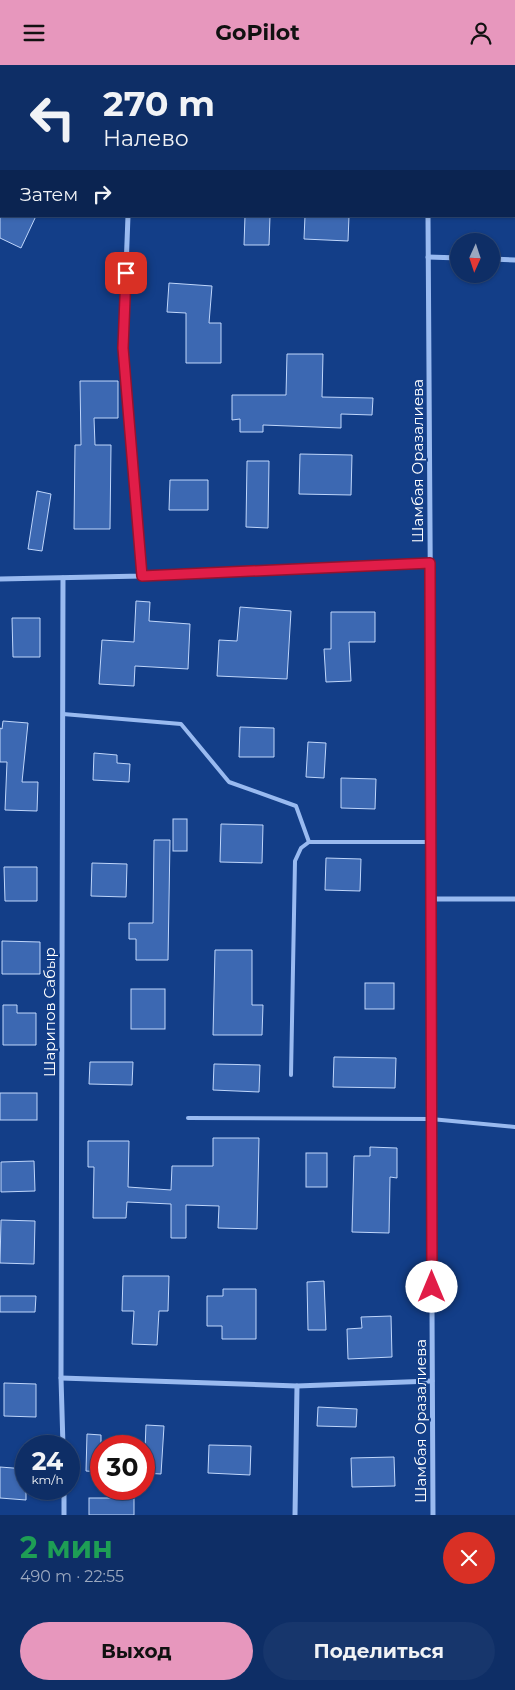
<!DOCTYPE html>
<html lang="ru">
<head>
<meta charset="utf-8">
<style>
  body { margin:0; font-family:Montserrat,sans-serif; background:#17366c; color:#f1f3f6; height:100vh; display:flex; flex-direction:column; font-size:19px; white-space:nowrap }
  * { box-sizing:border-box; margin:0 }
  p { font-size:16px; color:#9ba8bf }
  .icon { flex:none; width:28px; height:28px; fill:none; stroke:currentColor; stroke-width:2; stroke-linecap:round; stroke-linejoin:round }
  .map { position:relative; height:1450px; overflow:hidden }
  .drawer { display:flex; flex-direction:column; background:#0e2e66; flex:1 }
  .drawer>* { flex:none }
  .guide { position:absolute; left:0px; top:0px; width:515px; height:152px; box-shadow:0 1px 4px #0004,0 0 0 1px #2e4a7a; background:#0e2e66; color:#f1f3f6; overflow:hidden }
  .needle { width:32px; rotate:183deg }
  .tools { position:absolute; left:450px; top:168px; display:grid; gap:10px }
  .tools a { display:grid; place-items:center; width:50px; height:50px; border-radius:50%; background:#0e2e66; box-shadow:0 1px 4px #0004,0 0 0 1px #2e4a7a; font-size:25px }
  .speed { position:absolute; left:15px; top:1370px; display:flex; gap:10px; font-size:25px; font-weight:700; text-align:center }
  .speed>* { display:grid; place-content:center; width:65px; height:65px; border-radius:50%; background:#0e2e66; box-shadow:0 1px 4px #0004,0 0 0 1px #2e4a7a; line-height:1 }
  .speed small { font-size:12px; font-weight:400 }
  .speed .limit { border:8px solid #d22; background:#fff; color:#111 }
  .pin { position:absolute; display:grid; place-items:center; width:42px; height:42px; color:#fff; margin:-21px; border-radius:10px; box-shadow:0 2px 8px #0006 }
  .me { position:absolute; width:55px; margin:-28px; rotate:0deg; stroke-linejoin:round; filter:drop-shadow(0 0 4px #0008) }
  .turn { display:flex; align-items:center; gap:18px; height:105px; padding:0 20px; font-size:22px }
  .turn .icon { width:65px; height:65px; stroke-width:2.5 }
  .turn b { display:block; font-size:35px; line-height:42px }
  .then { display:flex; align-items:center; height:48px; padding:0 20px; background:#0003; gap:10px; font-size:19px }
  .round { display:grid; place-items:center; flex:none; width:52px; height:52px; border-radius:26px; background:#17366c }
  .head { display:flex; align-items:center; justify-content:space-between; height:85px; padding:0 20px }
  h1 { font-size:30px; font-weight:700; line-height:38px; color:#1e9e55 }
  .action { display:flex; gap:10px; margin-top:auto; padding:10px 20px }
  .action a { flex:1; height:58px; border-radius:30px; background:#e797bd; color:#111; font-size:20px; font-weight:700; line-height:58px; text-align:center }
  .action a+a { background:#17366c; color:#f1f3f6 }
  header { display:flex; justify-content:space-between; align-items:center; height:65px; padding:0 20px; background:#e797bd; color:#111; font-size:22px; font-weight:700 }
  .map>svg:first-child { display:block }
  .building { fill:#3c68b2; stroke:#bfd6fb }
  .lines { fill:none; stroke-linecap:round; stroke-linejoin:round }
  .service { stroke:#99baf0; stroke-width:4 }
  .minor { stroke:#99baf0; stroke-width:5 }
  .route-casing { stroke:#92132f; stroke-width:12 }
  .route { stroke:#e11d48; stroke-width:9 }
  .labels { text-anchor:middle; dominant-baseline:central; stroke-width:4; stroke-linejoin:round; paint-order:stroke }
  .street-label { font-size:15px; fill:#fff; stroke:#133e88 }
</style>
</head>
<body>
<header><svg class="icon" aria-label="menu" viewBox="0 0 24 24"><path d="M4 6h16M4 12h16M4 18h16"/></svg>GoPilot<svg class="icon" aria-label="person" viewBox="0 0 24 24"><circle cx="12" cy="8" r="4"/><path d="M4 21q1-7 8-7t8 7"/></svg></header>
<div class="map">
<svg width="515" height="1450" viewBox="0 0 515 1450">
  <rect width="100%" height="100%" fill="#133e88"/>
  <g class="building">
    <path d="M 0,151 L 36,151 L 21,183 L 0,173 Z"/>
    <path d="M 245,151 L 270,151 L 269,180 L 244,180 Z"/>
    <path d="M 305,151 L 349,151 L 348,176 L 304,174 Z"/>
    <path d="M 169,218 L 212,221 L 209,258 L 221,258 L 221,298 L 186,298 L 186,248 L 167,247 Z"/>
    <path d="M 287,289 L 323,289 L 322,332 L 373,333 L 372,350 L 341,349 L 341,363 L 263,360 L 263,367 L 240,367 L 240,354 L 232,355 L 232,330 L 286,330 Z"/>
    <path d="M 80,316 L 118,316 L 118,353 L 94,353 L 95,380 L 111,380 L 110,464 L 74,464 L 75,380 L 81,380 Z"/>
    <path d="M 300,389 L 352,390 L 351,430 L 299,429 Z"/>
    <path d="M 247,396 L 269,396 L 268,463 L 246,462 Z"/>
    <path d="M 170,415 L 208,415 L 208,445 L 169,445 Z"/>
    <path d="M 37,426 L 51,429 L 42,486 L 28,484 Z"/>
    <path d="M 136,536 L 150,537 L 149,556 L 190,559 L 188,604 L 135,601 L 134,621 L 99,619 L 102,575 L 134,577 Z"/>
    <path d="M 240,542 L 291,546 L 287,614 L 217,611 L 219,575 L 237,576 Z"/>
    <path d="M 331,547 L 375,547 L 375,577 L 349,577 L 351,616 L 326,617 L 324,584 L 331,584 Z"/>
    <path d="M 12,553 L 40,553 L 40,592 L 13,592 Z"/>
    <path d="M 3,656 L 28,658 L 22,717 L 38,717 L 37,746 L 5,745 L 7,697 L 0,697 L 0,663 L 2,664 Z"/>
    <path d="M 240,662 L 274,663 L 274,692 L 239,692 Z"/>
    <path d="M 308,677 L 326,678 L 324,713 L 306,712 Z"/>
    <path d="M 94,688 L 117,690 L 117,698 L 130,699 L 129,717 L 93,715 Z"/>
    <path d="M 341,713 L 376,714 L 375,744 L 341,743 Z"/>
    <rect x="173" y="754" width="14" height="32"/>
    <path d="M 221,759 L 263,760 L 262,798 L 220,797 Z"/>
    <path d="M 154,775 L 170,775 L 168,895 L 136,895 L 136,874 L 129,874 L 129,858 L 153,858 Z"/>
    <path d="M 326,793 L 361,794 L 360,826 L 325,825 Z"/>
    <path d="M 92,798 L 127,799 L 126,832 L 91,831 Z"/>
    <path d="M 4,802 L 37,802 L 37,836 L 5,836 Z"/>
    <path d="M 2,876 L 40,877 L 40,909 L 2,909 Z"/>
    <path d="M 215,885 L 252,885 L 252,940 L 263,940 L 262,970 L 213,970 Z"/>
    <rect x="365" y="918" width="29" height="26"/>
    <rect x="131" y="924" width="34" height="40"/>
    <path d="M 3,940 L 17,940 L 17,948 L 36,948 L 36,980 L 3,980 Z"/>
    <path d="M 334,992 L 396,993 L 395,1023 L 333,1022 Z"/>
    <path d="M 90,997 L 133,997 L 132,1020 L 89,1019 Z"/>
    <path d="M 214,999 L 260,1000 L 259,1027 L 213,1025 Z"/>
    <rect x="0" y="1028" width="37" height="27"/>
    <path d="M 213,1073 L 259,1073 L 257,1164 L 218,1163 L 219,1141 L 186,1140 L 186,1173 L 171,1173 L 171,1139 L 127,1137 L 126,1153 L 93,1153 L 94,1102 L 88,1102 L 88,1076 L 129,1076 L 128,1122 L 171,1125 L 172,1101 L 213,1101 Z"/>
    <path d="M 370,1082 L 397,1083 L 397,1113 L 390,1112 L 389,1168 L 352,1167 L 354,1091 L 370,1091 Z"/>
    <rect x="306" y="1088" width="21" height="34"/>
    <path d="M 34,1096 L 35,1126 L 1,1127 L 1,1097 Z"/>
    <path d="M 1,1155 L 35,1156 L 34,1199 L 0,1198 Z"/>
    <path d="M 123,1211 L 169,1211 L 168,1246 L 159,1246 L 157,1280 L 132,1279 L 134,1246 L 122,1246 Z"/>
    <path d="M 324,1216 L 326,1265 L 308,1265 L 307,1217 Z"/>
    <path d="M 223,1224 L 256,1224 L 256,1274 L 222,1274 L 222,1261 L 207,1261 L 207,1231 L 223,1231 Z"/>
    <path d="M 0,1231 L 36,1231 L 35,1247 L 0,1247 Z"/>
    <path d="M 391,1251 L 392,1292 L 348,1294 L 347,1264 L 362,1263 L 361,1252 Z"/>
    <path d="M 4,1318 L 36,1319 L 36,1352 L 4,1351 Z"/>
    <path d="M 318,1342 L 357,1344 L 356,1362 L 317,1361 Z"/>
    <path d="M 146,1360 L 164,1361 L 161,1409 L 144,1408 Z"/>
    <path d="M 87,1369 L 101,1370 L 101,1407 L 86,1406 Z"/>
    <path d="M 209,1380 L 251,1381 L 250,1410 L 208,1408 Z"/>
    <path d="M 394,1392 L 395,1421 L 352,1422 L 351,1393 Z"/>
    <path d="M 0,1402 L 26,1404 L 26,1435 L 0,1433 Z"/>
    <rect x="89" y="1433" width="45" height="17"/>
  </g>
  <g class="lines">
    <g class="service">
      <path d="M 63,649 L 181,659 L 229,717 L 296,741 L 309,777 L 432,777"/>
      <path d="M 291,1010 L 295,796 L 301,783 L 309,777"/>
      <path d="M 188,1053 L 431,1054 L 515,1062"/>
    </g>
    <g class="minor">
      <path d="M 47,0 L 49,1"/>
      <path d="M 427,0 L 427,1"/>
      <path d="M 138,1 L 138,0"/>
      <path d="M 128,151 L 123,283 L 142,511"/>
      <path d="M 428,151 L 432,777 L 430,834 L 433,1450"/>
      <path d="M 428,192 L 459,193"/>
      <path d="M 491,194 L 515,195"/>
      <path d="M 0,514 L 142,511 L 430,498"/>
      <path d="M 430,834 L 515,834"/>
      <path d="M 61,1313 L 297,1321 L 432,1316"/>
      <path d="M 63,1381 L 61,1313 L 63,513"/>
      <path d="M 64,1424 L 64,1450"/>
      <path d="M 295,1450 L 297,1321"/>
    </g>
  </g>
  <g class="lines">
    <g class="route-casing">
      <path id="route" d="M 126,208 L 123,283 L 142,511 L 430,498 L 432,1222"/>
    </g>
    <use href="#route" class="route"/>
  </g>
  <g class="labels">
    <g class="street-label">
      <text transform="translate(417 396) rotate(-90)">Шамбая Оразалиева</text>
      <text transform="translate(49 947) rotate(-90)">Шарипов Сабыр</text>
      <text transform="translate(420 1356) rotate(-90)">Шамбая Оразалиева</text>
    </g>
  </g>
</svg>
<div class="tools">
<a><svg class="needle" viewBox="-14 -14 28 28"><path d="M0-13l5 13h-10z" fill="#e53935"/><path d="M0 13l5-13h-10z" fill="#9ba8bf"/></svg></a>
</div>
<div class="speed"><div>24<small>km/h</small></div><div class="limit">30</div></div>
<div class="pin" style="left:126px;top:208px;background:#d93025"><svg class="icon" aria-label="arrive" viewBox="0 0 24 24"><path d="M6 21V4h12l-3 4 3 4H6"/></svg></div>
<svg class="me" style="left:432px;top:1222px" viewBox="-20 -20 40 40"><circle r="19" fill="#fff"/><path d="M0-13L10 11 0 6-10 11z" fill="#e11d48"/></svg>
<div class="guide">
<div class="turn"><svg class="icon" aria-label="left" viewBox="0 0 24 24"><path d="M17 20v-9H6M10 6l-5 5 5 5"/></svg><div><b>270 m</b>Налево</div></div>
<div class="then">Затем<svg class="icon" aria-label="right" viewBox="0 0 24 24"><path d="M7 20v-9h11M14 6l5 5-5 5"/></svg></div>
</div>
</div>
<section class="drawer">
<div class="head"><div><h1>2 мин</h1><p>490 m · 22:55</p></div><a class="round" style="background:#d93025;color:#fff"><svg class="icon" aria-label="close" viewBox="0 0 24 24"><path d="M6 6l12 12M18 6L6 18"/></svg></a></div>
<div class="action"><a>Выход</a><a>Поделиться</a></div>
</section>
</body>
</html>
